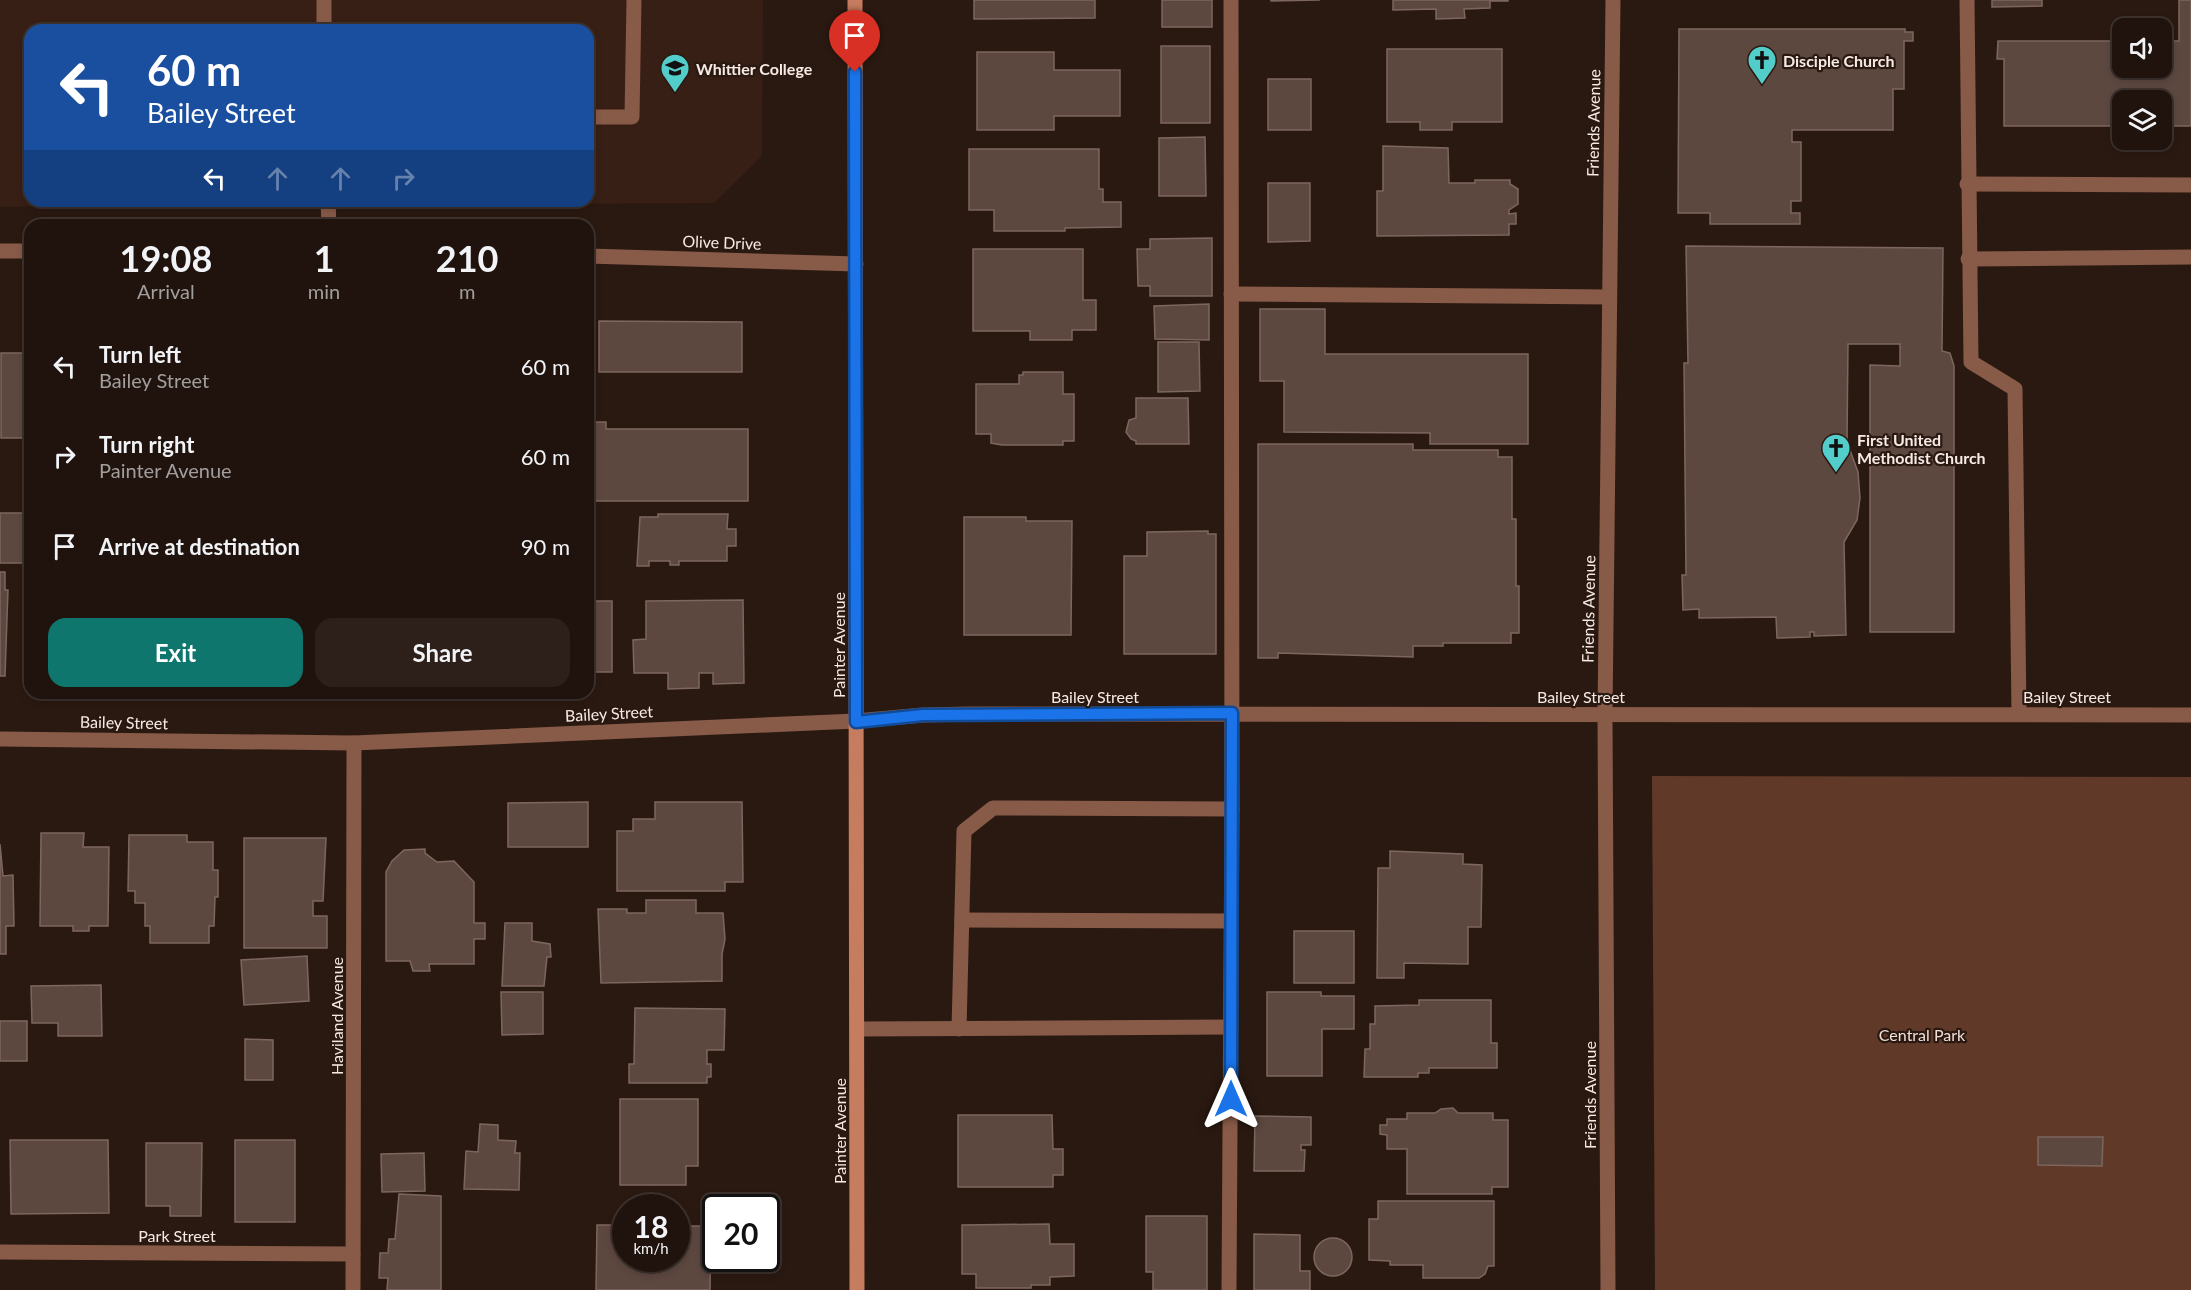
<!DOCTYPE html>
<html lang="en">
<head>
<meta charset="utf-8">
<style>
  body { margin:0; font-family:Lato,sans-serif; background:#2d201b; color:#f1f3f6; height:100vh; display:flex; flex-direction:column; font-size:22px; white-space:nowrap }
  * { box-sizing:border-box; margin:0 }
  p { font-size:20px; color:#a29e9d }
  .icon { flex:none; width:33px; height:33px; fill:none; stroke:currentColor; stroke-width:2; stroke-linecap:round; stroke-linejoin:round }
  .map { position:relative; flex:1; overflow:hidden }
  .sheet { position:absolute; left:24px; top:219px; width:570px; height:480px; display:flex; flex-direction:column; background:#20130d; border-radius:18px; box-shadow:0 3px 9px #0003,0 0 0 2px #3d322e }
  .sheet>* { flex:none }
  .top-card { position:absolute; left:24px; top:24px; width:570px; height:183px; border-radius:18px; box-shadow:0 3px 9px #0003,0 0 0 2px #3d322e; background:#1a4fa0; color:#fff; overflow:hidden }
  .controls { position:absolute; left:2112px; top:18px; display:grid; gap:12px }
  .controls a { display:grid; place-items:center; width:60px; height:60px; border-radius:12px; background:#20130d; box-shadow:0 3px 9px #0003,0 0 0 2px #3d322e; font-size:30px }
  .speed { position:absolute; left:612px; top:1194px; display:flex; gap:12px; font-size:30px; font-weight:700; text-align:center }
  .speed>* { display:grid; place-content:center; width:78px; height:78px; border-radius:50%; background:#20130d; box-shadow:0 3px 9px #0003,0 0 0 2px #3d322e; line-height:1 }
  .speed small { font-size:15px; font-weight:400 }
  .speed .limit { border:3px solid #111; border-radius:9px; background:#fff; color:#111 }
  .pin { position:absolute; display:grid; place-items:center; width:51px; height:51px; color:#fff; margin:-62px -26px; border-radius:50% 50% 50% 0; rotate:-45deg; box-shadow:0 0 6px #0007 }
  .pin .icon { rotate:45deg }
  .me { position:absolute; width:66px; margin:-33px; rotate:0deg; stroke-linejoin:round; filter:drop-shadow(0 0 4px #0008) }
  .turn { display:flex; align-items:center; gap:21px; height:126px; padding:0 24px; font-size:27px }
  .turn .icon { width:78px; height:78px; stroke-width:2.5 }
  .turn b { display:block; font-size:42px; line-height:51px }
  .lanes { display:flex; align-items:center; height:57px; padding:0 24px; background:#0003; justify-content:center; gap:30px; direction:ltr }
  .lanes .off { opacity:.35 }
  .eta { display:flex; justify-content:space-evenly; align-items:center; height:102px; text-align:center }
  .eta b { font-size:36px; font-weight:700; line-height:42px }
  .cta { display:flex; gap:12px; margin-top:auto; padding:12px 24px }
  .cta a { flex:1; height:69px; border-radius:18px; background:#0f766e; color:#fff; font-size:24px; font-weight:700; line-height:69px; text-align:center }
  .cta a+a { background:#2d201b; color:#f1f3f6 }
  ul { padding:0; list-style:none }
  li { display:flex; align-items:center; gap:18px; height:90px; padding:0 24px }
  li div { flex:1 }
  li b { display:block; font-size:22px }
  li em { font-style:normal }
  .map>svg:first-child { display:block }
  .built { fill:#371f15; fill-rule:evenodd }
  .green { fill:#603929 }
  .building { fill:#5d4840; stroke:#7d665e; stroke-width:1.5 }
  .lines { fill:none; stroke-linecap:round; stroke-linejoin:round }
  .lane { stroke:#885a48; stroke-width:15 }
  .street { stroke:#885a48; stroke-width:15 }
  .secondary { stroke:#c67c5e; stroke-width:15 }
  .route-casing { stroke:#114b97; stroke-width:15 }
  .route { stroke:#1a73e8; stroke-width:10 }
  .labels { text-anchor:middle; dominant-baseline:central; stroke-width:4.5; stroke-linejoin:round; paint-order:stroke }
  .poi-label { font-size:16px; font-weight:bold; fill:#f7eae5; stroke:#2a1911; text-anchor:start }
  .street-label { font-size:16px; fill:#f7eae5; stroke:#2a1911 }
  .park-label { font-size:16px; fill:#f1ded6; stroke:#2a1911 }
</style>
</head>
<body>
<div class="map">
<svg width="2191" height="1290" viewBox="0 0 2191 1290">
  <rect width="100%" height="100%" fill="#2a1911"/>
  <path class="built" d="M 0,0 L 763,0 L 762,156 L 714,203 L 0,207 ZM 30,30 L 588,30 L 588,201 L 30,201 Z"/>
  <path class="green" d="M 1652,776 L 2191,777 L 2191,1290 L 1655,1290 Z"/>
  <g class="building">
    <path d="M 974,0 L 1095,0 L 1095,18 L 974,19 Z"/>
    <rect x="1162" y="0" width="50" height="27"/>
    <path d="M 1271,0 L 1320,0 L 1271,1 Z"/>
    <path d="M 1393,0 L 1508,0 L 1508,1 L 1490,1 L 1490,8 L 1464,9 L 1465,18 L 1436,19 L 1436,9 L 1393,10 Z"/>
    <path d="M 1992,0 L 2042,0 L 2042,6 L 1992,7 Z"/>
    <path d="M 2179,0 L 2191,0 L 2191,126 L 2162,126 L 2162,100 L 2122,100 L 2122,126 L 2004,126 L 2004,59 L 1997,59 L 1998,41 L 2122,41 L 2122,68 L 2162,68 L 2162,41 L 2179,41 Z"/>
    <path d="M 1679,29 L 1905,29 L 1905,32 L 1913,32 L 1913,41 L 1904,41 L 1904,89 L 1893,89 L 1893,130 L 1792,130 L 1792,142 L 1801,142 L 1801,201 L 1791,201 L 1791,213 L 1800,213 L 1800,224 L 1710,224 L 1710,213 L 1678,213 Z"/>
    <rect x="1161" y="46" width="49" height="77"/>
    <path d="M 1387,49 L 1502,49 L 1502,122 L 1452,122 L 1452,130 L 1420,130 L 1420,122 L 1387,122 Z"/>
    <path d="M 977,52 L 1054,52 L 1054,70 L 1120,70 L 1120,116 L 1054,116 L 1054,130 L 977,130 Z"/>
    <rect x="1268" y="79" width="43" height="51"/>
    <path d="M 1205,137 L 1206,196 L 1159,196 L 1159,138 Z"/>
    <path d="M 1383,146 L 1448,148 L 1449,183 L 1475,183 L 1475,180 L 1510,180 L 1510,184 L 1518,189 L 1518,204 L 1509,210 L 1509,214 L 1516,213 L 1516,224 L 1509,224 L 1509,235 L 1377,236 L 1377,191 L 1383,191 Z"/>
    <path d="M 969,149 L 1099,149 L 1099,189 L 1103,189 L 1103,202 L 1121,202 L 1121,227 L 1065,228 L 1065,231 L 994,231 L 994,210 L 969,210 Z"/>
    <path d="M 1268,183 L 1310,183 L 1310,241 L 1268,242 Z"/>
    <path d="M 1212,238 L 1212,296 L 1150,296 L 1150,286 L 1138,286 L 1137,249 L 1150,249 L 1150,239 Z"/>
    <path d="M 1686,246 L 1943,248 L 1942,351 L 1950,353 L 1954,366 L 1954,632 L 1870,632 L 1870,365 L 1900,366 L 1900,344 L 1848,344 L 1847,442 L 1858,472 L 1860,498 L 1857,520 L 1844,542 L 1846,635 L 1814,636 L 1814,632 L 1810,632 L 1810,637 L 1777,638 L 1776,617 L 1699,618 L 1699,609 L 1683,610 L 1682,575 L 1686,575 L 1684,363 L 1688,363 Z"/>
    <path d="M 973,249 L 1083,249 L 1083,300 L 1096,300 L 1096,330 L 1072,330 L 1072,340 L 1030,340 L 1030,331 L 973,331 Z"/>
    <path d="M 1209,304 L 1209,340 L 1155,339 L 1154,306 Z"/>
    <path d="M 1260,309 L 1325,309 L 1325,354 L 1528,354 L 1528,444 L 1430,444 L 1430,433 L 1284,432 L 1284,381 L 1260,381 Z"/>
    <path d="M 599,321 L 742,322 L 742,372 L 599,372 Z"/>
    <path d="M 1158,342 L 1199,342 L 1200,391 L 1158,392 Z"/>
    <path d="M 24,344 L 30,344 L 30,438 L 1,438 L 1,353 L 23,353 Z"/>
    <path d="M 1023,372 L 1063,372 L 1063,394 L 1074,394 L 1074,441 L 1063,441 L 1063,445 L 1002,445 L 991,443 L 991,434 L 976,434 L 976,384 L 1019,384 L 1019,375 L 1023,375 Z"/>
    <path d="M 1136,398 L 1188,398 L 1189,444 L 1136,444 L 1136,441 L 1131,439 L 1126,432 L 1129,420 L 1136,418 Z"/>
    <path d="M 588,422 L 606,422 L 606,429 L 748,429 L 748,501 L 588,501 Z"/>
    <path d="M 1258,444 L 1413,444 L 1413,450 L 1498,450 L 1498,457 L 1512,457 L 1512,519 L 1516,519 L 1516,586 L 1519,586 L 1519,633 L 1511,633 L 1511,643 L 1443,643 L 1443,646 L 1413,646 L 1413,657 L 1278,653 L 1278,658 L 1258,658 Z"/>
    <rect x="0" y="513" width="30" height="50"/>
    <path d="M 658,514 L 728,514 L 727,529 L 736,529 L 736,546 L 727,546 L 727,561 L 679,561 L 679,565 L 670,565 L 670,561 L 649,561 L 649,566 L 637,566 L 640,517 L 658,517 Z"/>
    <path d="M 964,517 L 1026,517 L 1026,521 L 1072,521 L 1071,635 L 964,635 Z"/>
    <path d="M 1208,531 L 1208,534 L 1216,534 L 1216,654 L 1124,654 L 1124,556 L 1147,556 L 1147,532 Z"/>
    <path d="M 0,572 L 5,572 L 5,590 L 8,590 L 5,676 L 0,676 Z"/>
    <rect x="588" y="573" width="2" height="22"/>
    <path d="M 743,600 L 744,683 L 713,684 L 713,673 L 699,673 L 699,688 L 668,689 L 668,673 L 634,673 L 633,640 L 646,639 L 646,601 Z"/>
    <rect x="588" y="601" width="24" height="71"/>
    <path d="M 588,802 L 588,847 L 508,847 L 508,803 Z"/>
    <path d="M 655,802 L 742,802 L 743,882 L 725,882 L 725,891 L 617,891 L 617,831 L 633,831 L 633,819 L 655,819 Z"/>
    <path d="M 41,833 L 84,833 L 83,847 L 109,847 L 108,926 L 89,926 L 89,931 L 73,931 L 73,926 L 40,926 Z"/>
    <path d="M 129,835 L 187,835 L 187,842 L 213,842 L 213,870 L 218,870 L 218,897 L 215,897 L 214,926 L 209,926 L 209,943 L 150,943 L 150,926 L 145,926 L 145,903 L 135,903 L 135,891 L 128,891 Z"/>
    <path d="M 244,838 L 326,838 L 323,901 L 313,901 L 313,916 L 327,916 L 327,948 L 244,948 Z"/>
    <path d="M 0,844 L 3,876 L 13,875 L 14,926 L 6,926 L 6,954 L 0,954 Z"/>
    <path d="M 425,849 L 425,853 L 437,862 L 454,861 L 474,882 L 474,923 L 485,923 L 485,939 L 474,939 L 474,964 L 429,964 L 430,971 L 413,971 L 410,961 L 386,961 L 386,872 L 392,861 L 404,850 Z"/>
    <path d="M 1390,851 L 1463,854 L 1463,864 L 1482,865 L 1481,927 L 1468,927 L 1468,964 L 1404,963 L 1404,978 L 1377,978 L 1378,868 L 1390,868 Z"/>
    <path d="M 646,900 L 696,900 L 696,913 L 723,913 L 725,939 L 722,954 L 722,981 L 601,983 L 598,909 L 627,909 L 627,913 L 646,913 Z"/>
    <path d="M 505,923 L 532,923 L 532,941 L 550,944 L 551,957 L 547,957 L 544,986 L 502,986 Z"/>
    <rect x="1294" y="931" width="60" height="52"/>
    <path d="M 307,956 L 309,1001 L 244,1005 L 241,960 Z"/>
    <path d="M 101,985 L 102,1036 L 58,1036 L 58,1023 L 32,1023 L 31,986 Z"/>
    <path d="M 501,992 L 543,992 L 543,1034 L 502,1035 Z"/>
    <path d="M 1267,992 L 1321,992 L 1321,996 L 1354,996 L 1354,1029 L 1322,1029 L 1322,1076 L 1267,1076 Z"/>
    <path d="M 1419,1000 L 1491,1000 L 1491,1043 L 1497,1043 L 1497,1068 L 1429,1068 L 1429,1073 L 1418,1073 L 1418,1077 L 1364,1077 L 1365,1049 L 1370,1049 L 1370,1024 L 1375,1024 L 1375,1006 L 1419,1005 Z"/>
    <path d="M 635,1008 L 725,1009 L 724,1050 L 707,1050 L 707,1064 L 711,1064 L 711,1077 L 707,1077 L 707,1083 L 629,1083 L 629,1064 L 634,1064 Z"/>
    <rect x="0" y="1021" width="27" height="40"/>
    <path d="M 245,1039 L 273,1040 L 273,1080 L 245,1080 Z"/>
    <path d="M 620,1099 L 698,1099 L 698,1166 L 686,1166 L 686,1185 L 620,1185 Z"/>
    <path d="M 1453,1108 L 1458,1113 L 1493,1113 L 1493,1120 L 1508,1120 L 1508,1187 L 1492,1187 L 1492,1194 L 1407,1194 L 1407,1149 L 1387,1149 L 1387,1135 L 1380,1134 L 1380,1125 L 1387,1125 L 1387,1119 L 1407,1119 L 1407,1113 L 1435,1113 L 1441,1109 Z"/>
    <path d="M 958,1115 L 1052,1115 L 1053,1149 L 1063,1149 L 1063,1175 L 1053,1175 L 1053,1187 L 958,1187 Z"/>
    <path d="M 1255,1116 L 1311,1117 L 1311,1145 L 1301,1145 L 1301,1150 L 1305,1150 L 1304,1171 L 1254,1171 Z"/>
    <path d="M 480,1124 L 498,1125 L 498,1140 L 516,1141 L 515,1153 L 520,1153 L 519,1190 L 464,1189 L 466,1151 L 478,1152 Z"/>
    <path d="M 2038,1137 L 2103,1137 L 2102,1166 L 2038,1165 Z"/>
    <path d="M 10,1140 L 108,1140 L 109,1213 L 11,1214 Z"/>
    <rect x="235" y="1140" width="60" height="82"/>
    <path d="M 146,1143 L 202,1143 L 201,1216 L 170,1216 L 170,1206 L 146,1206 Z"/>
    <path d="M 424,1153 L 425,1191 L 382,1192 L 381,1154 Z"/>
    <path d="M 399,1194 L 441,1196 L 441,1290 L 387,1290 L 388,1278 L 379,1278 L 380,1253 L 388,1253 L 389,1239 L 395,1239 Z"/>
    <path d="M 1378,1201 L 1494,1201 L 1494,1266 L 1488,1266 L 1485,1274 L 1479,1278 L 1423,1278 L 1423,1265 L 1390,1265 L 1390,1261 L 1369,1260 L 1369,1219 L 1378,1219 Z"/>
    <path d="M 1146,1216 L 1207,1216 L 1207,1290 L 1153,1290 L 1153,1272 L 1146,1272 Z"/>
    <path d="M 1049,1224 L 1050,1244 L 1074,1244 L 1074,1276 L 1050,1277 L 1050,1285 L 1031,1285 L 1031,1288 L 976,1288 L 976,1274 L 962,1274 L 962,1225 Z"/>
    <path d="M 597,1225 L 626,1225 L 626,1258 L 676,1258 L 676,1226 L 711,1226 L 710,1290 L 596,1290 Z"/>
    <path d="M 1254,1234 L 1300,1235 L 1300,1271 L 1310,1271 L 1310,1290 L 1254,1290 Z"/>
    <circle cx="1333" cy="1257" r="19"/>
  </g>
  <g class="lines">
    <g class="lane">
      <path d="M 324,0 L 324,30"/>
      <path d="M 1967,0 L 1971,362 L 2015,389 L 2019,714"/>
      <path d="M 588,117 L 632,117 L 634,0"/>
      <path d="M 1967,184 L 2191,185"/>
      <path d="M 328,201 L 329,225"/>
      <path d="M 1968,259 L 2191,257"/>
      <path d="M 1231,294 L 1609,297"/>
      <path d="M 962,920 L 1231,921"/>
      <path d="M 857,1029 L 1231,1027"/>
      <path d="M 959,1029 L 964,831 L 993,808 L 1232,809"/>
      <path d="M 1229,1290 L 1232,809 L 1231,0"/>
    </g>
    <g class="street">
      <path d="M 0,251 L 30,251"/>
      <path d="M 588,256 L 856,264"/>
      <path d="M 0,739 L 354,743 L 856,721 L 923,715 L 970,714 L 2191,715"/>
      <path d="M 0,1252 L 353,1254"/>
      <path d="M 353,1290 L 354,743"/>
      <path d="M 1608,1290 L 1605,715 L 1613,0"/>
    </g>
    <path class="secondary" d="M 855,0 L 857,1290"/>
  </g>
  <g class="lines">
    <g class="route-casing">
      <path id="route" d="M 855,72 L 856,722 L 923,715 L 1232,713 L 1231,1099"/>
    </g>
    <use href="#route" class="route"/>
  </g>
  <defs>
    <g id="church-pin" transform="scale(1.5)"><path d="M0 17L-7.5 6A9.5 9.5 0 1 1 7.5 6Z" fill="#53cdca" stroke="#2a1911"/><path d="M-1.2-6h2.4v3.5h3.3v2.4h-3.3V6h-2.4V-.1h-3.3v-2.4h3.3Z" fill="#111"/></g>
    <g id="university-pin" transform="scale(1.5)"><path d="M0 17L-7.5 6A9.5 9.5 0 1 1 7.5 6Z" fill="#53cdca" stroke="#2a1911"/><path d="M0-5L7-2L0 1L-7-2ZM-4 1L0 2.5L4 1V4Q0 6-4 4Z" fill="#111"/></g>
  </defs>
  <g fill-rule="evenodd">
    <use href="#church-pin" x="1762" y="60"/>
    <use href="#university-pin" x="675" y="68"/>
    <use href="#church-pin" x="1836" y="448"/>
  </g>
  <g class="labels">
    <g class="poi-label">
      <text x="1783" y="60">Disciple Church</text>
      <text x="696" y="68">Whittier College</text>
      <text x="1857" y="439">First United<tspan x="1857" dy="18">Methodist Church</tspan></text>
    </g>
    <g class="street-label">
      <text transform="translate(1593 123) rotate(-89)">Friends Avenue</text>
      <text transform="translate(722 242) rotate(2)">Olive Drive</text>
      <text transform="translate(1588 609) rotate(-89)">Friends Avenue</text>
      <text transform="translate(838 645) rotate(-90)">Painter Avenue</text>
      <text x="1095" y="696">Bailey Street</text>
      <text x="1581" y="696">Bailey Street</text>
      <text x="2067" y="696">Bailey Street</text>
      <text transform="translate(609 713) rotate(-3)">Bailey Street</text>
      <text transform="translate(124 722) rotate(1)">Bailey Street</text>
      <text transform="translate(336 1016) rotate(-90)">Haviland Avenue</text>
      <text transform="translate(1589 1095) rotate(-90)">Friends Avenue</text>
      <text transform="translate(839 1131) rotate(-90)">Painter Avenue</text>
      <text x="177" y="1235">Park Street</text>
    </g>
    <g class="park-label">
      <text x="1922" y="1034">Central Park</text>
    </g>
  </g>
</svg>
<div class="controls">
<a><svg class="icon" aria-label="sound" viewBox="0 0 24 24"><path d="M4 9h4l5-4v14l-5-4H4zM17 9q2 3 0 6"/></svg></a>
<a><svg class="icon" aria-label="layers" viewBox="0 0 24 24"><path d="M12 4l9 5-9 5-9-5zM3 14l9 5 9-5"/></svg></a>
</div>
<div class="speed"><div>18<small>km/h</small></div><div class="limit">20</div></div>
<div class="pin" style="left:855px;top:72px;background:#d93025"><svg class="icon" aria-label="arrive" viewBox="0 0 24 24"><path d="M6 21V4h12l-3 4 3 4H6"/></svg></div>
<svg class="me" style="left:1231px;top:1099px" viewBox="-20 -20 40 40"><path d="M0-17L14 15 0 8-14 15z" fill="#1a73e8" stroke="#fff" stroke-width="4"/></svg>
<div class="top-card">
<div class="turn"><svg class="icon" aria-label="left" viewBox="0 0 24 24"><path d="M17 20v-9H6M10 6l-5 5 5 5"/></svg><div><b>60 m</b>Bailey Street</div></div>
<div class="lanes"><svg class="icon" aria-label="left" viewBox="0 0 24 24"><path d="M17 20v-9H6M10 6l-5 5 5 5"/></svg><svg class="icon off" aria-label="ahead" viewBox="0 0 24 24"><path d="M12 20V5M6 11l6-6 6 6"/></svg><svg class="icon off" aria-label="ahead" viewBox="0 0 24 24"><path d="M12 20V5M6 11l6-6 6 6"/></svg><svg class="icon off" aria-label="right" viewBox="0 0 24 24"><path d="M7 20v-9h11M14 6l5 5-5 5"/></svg></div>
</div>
<section class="sheet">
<div class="eta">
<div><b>19:08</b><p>Arrival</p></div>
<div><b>1</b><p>min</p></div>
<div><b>210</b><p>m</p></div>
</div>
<ul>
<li><svg class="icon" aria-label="left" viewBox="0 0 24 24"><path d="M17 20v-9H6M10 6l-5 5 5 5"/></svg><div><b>Turn left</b><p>Bailey Street</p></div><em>60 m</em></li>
<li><svg class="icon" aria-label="right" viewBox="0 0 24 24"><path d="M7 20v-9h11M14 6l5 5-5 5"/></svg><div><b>Turn right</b><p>Painter Avenue</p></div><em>60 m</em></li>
<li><svg class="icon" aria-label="arrive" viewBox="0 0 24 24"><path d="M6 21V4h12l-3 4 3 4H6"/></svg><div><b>Arrive at destination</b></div><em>90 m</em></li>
</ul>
<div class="cta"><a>Exit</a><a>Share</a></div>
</section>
</div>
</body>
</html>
